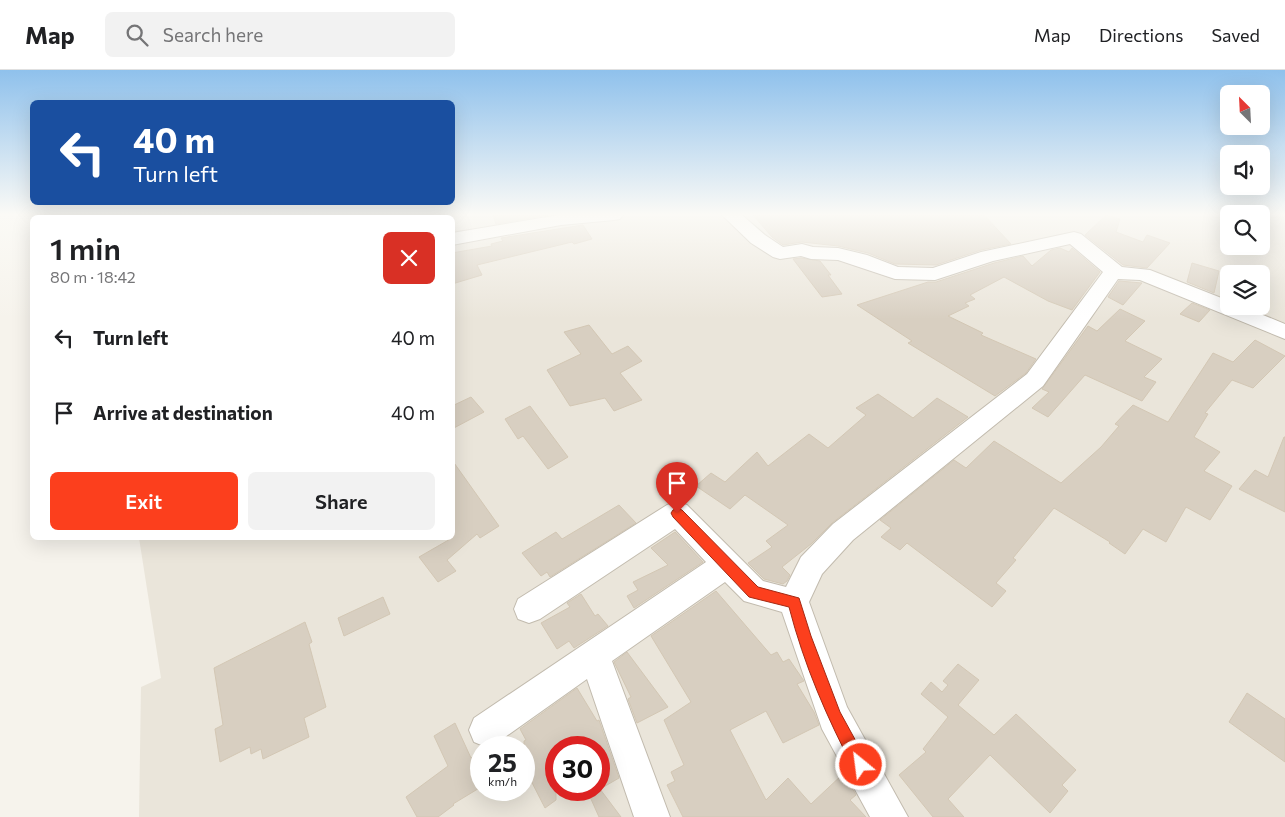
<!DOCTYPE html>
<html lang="en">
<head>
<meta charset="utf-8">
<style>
  body { margin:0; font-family:Commissioner,sans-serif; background:#f2f2f2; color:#202124; height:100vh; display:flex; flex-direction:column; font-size:19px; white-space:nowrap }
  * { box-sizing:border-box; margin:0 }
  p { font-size:16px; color:#757577 }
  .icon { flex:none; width:28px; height:28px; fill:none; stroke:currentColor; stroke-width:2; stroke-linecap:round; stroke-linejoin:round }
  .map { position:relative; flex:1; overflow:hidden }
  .side { position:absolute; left:30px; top:145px; width:425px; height:325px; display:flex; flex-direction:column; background:#fff; border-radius:8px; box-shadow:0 5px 20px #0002 }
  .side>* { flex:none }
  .guide { position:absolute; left:30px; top:30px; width:425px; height:105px; border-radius:8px; box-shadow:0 5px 20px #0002; background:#1a4fa0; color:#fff; overflow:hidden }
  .needle { width:32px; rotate:336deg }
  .tools { position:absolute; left:1220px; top:15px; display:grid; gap:10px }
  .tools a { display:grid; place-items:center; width:50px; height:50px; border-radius:8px; background:#fff; box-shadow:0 5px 20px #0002; font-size:25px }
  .speed { position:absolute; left:470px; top:666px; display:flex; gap:10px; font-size:25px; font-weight:700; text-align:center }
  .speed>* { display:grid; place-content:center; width:65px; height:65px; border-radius:50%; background:#fff; box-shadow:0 5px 20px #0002; line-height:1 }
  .speed small { font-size:12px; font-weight:400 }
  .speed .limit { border:8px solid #d22; background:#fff; color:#111 }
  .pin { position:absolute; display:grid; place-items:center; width:42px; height:42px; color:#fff; margin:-51px -21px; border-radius:50% 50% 50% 0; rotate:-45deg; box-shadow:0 0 5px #0007 }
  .pin .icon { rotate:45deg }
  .me { position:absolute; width:55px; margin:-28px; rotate:331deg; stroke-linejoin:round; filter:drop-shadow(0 0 4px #0008) }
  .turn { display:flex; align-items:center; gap:18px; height:105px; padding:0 20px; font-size:22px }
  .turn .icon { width:65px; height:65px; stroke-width:2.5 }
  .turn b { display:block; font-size:35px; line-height:42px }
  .round { display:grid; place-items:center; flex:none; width:52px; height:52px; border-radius:8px; background:#f2f2f2 }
  .summary { display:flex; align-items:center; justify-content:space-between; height:85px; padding:0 20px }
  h1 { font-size:30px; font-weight:600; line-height:38px }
  .cta { display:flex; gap:10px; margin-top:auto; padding:10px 20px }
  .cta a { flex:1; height:58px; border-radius:8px; background:#fc3f1d; color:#fff; font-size:20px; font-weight:600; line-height:58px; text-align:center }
  .cta a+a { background:#f2f2f2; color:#202124 }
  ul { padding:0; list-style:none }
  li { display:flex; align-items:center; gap:15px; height:75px; padding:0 20px }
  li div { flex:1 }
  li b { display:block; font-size:19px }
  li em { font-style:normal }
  header { display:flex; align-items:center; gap:30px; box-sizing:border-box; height:70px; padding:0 25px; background:#fff; border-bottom:1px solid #e0e0e0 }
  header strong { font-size:24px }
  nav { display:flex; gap:28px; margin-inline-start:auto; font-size:18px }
  .search { width:350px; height:45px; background:#f2f2f2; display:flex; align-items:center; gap:12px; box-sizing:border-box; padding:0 18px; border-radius:8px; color:#757577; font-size:19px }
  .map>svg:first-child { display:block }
  .residential { fill:#eae5da; fill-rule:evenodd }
  .building { fill:#d8cfc1; stroke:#d3c7b4 }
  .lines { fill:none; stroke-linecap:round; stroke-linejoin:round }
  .minor-casing { stroke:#c2bbae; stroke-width:2 }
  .minor { fill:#fff; fill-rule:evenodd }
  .route { fill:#fc3f1d; stroke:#a42913 }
</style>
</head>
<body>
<header>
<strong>Map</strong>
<div class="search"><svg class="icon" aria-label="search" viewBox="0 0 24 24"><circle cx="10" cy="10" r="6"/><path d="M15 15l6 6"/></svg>Search here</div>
<nav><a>Map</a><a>Directions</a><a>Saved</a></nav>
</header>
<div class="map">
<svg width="1285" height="747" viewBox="0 0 1285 747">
  <rect width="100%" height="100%" fill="#f6f3ec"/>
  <path class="residential" d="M 108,145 L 1229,145 L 1229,176 L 1261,176 L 1261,145 L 1285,145 L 1285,747 L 139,747 L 141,617 L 161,608 L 139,468 L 452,468 L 452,148 L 109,148 ZM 1229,204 L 1261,204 L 1261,236 L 1229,236 ZM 481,678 L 524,678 L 524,720 L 481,720 ZM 556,678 L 599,678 L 599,720 L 556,720 Z"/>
  <g class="building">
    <path d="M 493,145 L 548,145 L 496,154 Z"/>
    <path d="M 753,145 L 984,145 L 1011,174 L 981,180 L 936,195 L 895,194 L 868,183 L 838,176 L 802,172 L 783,175 L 772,167 Z"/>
    <path d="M 1106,145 L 1120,149 L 1116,162 L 1143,172 L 1147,165 L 1170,173 L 1147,198 L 1123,195 L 1085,165 Z"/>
    <path d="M 583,155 L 592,169 L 574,174 L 572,172 L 477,195 L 482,205 L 452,214 L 452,183 L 492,176 L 491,174 L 503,171 L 501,168 Z"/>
    <path d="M 1060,178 L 1069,182 L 1072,178 L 1100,202 L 1072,240 L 1048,231 L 1004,207 L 970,225 L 975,229 L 965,233 L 969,236 L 948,246 L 983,263 L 981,265 L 1036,289 L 1026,303 L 995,326 L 908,273 L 912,271 L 857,235 L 928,212 L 936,212 L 994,193 L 1023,186 L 1032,196 L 1051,180 Z"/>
    <path d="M 801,188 L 820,191 L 831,205 L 828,205 L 842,224 L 822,227 L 793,189 Z"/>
    <path d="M 1192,193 L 1219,201 L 1214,223 L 1187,212 Z"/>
    <path d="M 1119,211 L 1142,213 L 1123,235 L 1108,227 Z"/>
    <path d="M 1192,233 L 1210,240 L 1199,252 L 1180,244 Z"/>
    <path d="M 1120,239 L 1145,251 L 1125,271 L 1162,289 L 1144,307 L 1156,312 L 1142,331 L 1085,305 L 1048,347 L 1032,338 L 1049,322 L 1042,319 L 1088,256 L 1097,261 Z"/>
    <path d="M 589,255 L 612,284 L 628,276 L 642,291 L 620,303 L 642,330 L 614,341 L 605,328 L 570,336 L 547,300 L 581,284 L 564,262 Z"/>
    <path d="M 1255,270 L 1285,286 L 1253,318 L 1232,310 L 1205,343 L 1208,344 L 1194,367 L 1220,382 L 1204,401 L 1232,416 L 1210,450 L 1186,437 L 1166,472 L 1143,459 L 1125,484 L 1109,473 L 1110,472 L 1054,438 L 1013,488 L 1016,490 L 996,513 L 1006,521 L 992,537 L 907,473 L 900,480 L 881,467 L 891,458 L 880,450 L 954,390 L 966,398 L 994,371 L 1061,413 L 1101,377 L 1119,356 L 1115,354 L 1133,335 L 1168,352 L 1213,283 L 1233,292 Z"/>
    <path d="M 878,324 L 913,348 L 937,328 L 968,347 L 832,453 L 811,474 L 782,497 L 790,505 L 787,511 L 783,514 L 764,509 L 748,493 L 772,477 L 766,471 L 788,455 L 745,425 L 730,439 L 696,416 L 711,403 L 725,412 L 757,382 L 768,396 L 809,364 L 828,378 L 866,345 L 856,338 Z"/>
    <path d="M 471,327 L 484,342 L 452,359 L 452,336 Z"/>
    <path d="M 530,336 L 568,387 L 548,399 L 523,366 L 518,369 L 505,349 Z"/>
    <path d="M 1284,367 L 1285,367 L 1285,442 L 1239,419 L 1255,400 L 1268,407 Z"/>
    <path d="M 452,390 L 499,456 L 480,468 L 477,464 L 447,490 L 456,501 L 438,512 L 419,487 L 452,468 Z"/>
    <path d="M 619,435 L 636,453 L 550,507 L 547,502 L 541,506 L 522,483 L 556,462 L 562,469 Z"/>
    <path d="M 675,462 L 703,492 L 634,538 L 627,526 L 638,520 L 633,512 L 668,495 L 651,478 Z"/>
    <path d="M 716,521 L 771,585 L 777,582 L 783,592 L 789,589 L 804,611 L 797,614 L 814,642 L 819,655 L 783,673 L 766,641 L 730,660 L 766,730 L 788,708 L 811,734 L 844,703 L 856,725 L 850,730 L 866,747 L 683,747 L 667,715 L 675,711 L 671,702 L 684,695 L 664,650 L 691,632 L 651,566 Z"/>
    <path d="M 581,524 L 595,546 L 598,544 L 608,556 L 574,578 L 569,571 L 557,579 L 541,553 L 570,537 L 567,533 Z"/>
    <path d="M 383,527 L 390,544 L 344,566 L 338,548 Z"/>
    <path d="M 305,552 L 312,572 L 309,574 L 326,637 L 304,648 L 309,667 L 263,689 L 261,679 L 251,684 L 250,677 L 220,692 L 215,659 L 223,655 L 214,598 Z"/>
    <path d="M 627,582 L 668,637 L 637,653 L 628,629 L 631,627 L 614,592 Z"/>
    <path d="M 958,594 L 979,610 L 958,635 L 994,665 L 1016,644 L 1076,700 L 1062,715 L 1068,721 L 1050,743 L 990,685 L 948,729 L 964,747 L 933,747 L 899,705 L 926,682 L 923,679 L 948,647 L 921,624 L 931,612 L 942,622 L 948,615 L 943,611 Z"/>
    <path d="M 577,618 L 597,651 L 599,650 L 619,708 L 600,719 L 621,747 L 599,747 L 587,720 L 599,720 L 599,678 L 556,678 L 556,730 L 545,738 L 524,697 L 524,671 L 526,670 L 520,659 Z"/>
    <path d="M 1247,623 L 1285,649 L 1285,692 L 1229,652 Z"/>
    <path d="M 455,653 L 471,688 L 481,682 L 481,717 L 453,734 L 454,735 L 438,747 L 417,747 L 406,727 L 448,696 L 434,666 Z"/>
  </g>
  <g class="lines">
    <g class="minor-casing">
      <g id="minor">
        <path d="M 559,145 L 623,145 L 620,149 L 614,150 L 561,155 L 452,175 L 452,163 Z"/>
        <path d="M 722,145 L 742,145 L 765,165 L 783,177 L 802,174 L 813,177 L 838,178 L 867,185 L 898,197 L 933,198 L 981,182 L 1074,162 L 1081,164 L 1122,197 L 1150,200 L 1229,231 L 1229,236 L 1241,236 L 1285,254 L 1285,269 L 1140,210 L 1118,209 L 1043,316 L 853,470 L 822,504 L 809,532 L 847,637 L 908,747 L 870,747 L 822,659 L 782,542 L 744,531 L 725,512 L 612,591 L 670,747 L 634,747 L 587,609 L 498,672 L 486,677 L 474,672 L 469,660 L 474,648 L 706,492 L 675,459 L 540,549 L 529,553 L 518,549 L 514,539 L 518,529 L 667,435 L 677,432 L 687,435 L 763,511 L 786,517 L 801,487 L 833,454 L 1027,304 L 1103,202 L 1070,174 L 993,191 L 935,210 L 895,209 L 838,190 L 811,189 L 801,186 L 780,189 L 773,187 L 751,173 Z"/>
      </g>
    </g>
    <use href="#minor" class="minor"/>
  </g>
  <linearGradient id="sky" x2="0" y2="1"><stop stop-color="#8fc1ec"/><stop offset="0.58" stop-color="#fbfaf6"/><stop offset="1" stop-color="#fbfaf6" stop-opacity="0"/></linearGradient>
  <rect width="1285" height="249" fill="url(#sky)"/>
  <path class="route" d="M 677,438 L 682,440 L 758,517 L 799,528 L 811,566 L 840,642 L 869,695 L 867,701 L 861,703 L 855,701 C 827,648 804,595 789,537 L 749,527 L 673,447 L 671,443 L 673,440 Z"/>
</svg>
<div class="tools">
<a><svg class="needle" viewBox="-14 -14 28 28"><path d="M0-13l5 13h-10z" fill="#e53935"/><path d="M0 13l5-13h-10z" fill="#757577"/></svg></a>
<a><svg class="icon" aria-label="sound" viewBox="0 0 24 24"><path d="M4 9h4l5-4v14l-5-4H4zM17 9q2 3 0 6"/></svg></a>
<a><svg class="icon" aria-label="search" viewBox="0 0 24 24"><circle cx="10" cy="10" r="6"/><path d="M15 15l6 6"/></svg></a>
<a><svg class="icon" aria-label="layers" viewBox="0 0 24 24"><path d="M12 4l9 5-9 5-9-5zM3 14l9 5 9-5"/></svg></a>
</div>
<div class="speed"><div>25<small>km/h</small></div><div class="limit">30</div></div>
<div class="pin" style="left:677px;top:443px;background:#d93025"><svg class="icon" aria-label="arrive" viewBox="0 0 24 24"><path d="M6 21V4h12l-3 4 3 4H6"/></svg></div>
<svg class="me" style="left:861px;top:695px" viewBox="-20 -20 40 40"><circle r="17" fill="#fc3f1d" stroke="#fff" stroke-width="3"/><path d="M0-11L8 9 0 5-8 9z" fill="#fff"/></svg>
<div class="guide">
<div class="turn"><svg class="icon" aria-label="left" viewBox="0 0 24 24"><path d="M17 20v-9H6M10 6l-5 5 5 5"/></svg><div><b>40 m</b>Turn left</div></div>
</div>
<section class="side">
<div class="summary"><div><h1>1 min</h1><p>80 m · 18:42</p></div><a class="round" style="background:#d93025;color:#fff"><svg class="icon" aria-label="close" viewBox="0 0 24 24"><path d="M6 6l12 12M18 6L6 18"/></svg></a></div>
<ul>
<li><svg class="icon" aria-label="left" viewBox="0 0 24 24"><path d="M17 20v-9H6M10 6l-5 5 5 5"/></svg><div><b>Turn left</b></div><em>40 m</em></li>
<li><svg class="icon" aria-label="arrive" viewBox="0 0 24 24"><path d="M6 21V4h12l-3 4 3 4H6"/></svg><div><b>Arrive at destination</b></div><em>40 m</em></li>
</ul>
<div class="cta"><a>Exit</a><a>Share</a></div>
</section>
</div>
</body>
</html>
